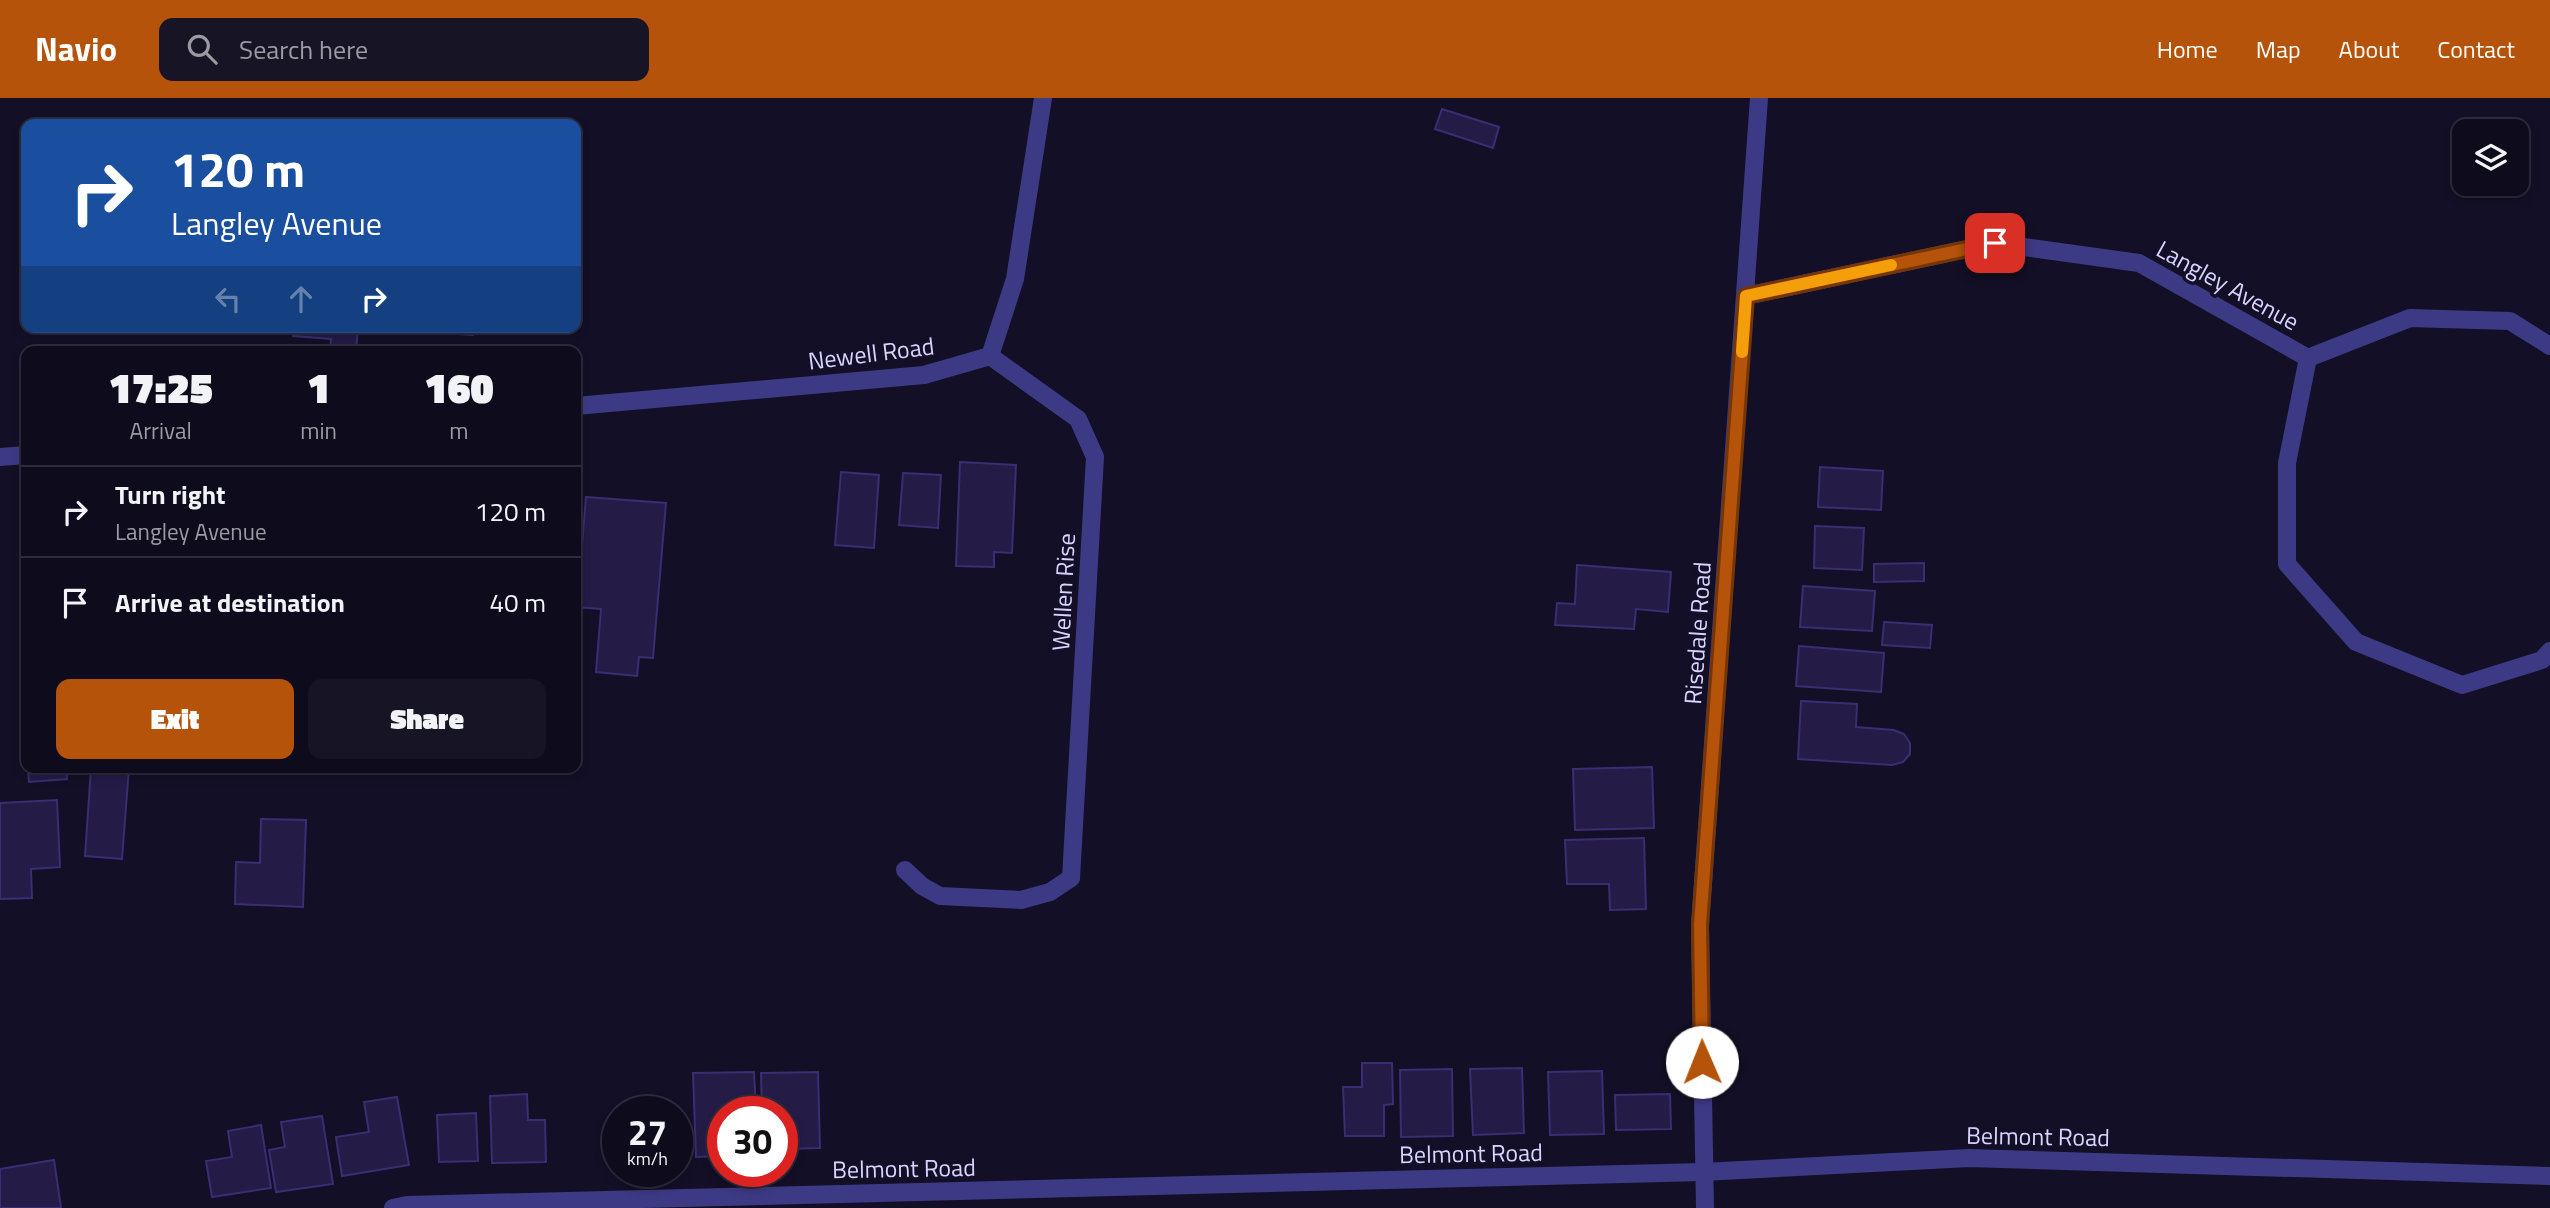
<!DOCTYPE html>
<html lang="en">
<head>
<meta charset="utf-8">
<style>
  body { margin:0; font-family:"Titillium Web",sans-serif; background:#171425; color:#f1f3f6; height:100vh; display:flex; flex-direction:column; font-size:26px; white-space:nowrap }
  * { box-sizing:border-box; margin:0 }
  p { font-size:23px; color:#9b9ba3 }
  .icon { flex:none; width:38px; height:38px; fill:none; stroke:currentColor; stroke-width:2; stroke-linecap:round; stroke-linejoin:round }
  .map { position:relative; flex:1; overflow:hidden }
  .panel { position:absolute; left:21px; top:248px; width:560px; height:427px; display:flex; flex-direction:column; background:#0e0b1c; border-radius:14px; box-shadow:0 4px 10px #0003,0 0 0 2px #2e2b3b }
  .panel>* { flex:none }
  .hud { position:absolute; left:21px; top:21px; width:560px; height:214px; border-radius:14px; box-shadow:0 4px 10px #0003,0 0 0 2px #2e2b3b; background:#1a4fa0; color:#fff; overflow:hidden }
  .tools { position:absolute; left:2452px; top:21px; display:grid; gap:14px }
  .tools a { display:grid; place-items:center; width:77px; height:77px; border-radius:14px; background:#0e0b1c; box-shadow:0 4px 10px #0003,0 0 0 2px #2e2b3b; font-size:35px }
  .speed { position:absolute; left:602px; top:998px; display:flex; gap:14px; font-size:35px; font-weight:700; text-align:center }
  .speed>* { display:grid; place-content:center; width:91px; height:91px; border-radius:50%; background:#0e0b1c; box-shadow:0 4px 10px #0003,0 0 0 2px #2e2b3b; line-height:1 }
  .speed small { font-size:18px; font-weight:400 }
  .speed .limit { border:10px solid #d22; background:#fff; color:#111 }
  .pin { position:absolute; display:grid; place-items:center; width:60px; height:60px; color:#fff; margin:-30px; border-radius:14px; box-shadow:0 4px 10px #0006 }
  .me { position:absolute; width:77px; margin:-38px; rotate:359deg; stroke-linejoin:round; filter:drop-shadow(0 0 5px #0008) }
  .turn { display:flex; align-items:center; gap:24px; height:147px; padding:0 35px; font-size:32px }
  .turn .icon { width:91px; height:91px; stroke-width:2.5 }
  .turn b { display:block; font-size:49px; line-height:60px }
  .lanes { display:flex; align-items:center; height:66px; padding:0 35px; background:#0003; justify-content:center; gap:35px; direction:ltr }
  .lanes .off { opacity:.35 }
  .eta { display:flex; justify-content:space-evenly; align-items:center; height:119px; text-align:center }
  .eta b { font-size:42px; font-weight:800; line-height:49px }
  .action { display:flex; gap:14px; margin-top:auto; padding:14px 35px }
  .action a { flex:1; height:80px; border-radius:14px; background:#b45309; color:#fff; font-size:28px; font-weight:800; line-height:80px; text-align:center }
  .action a+a { background:#171425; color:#f1f3f6 }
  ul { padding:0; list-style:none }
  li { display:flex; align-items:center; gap:21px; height:91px; padding:0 35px; border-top:2px solid #2e2b3b }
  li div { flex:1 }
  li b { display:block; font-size:26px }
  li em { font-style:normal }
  header { display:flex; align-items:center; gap:42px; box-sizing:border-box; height:98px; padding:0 35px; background:#b45309; color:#fff }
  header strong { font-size:33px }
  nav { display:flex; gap:38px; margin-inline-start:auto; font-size:24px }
  .search { width:490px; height:63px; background:#171425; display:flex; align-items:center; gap:18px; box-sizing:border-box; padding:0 24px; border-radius:14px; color:#9b9ba3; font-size:26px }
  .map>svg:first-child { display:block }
  .building { fill:#241b47; stroke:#3b2d73; stroke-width:2 }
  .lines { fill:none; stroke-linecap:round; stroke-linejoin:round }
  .service { stroke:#3d3a85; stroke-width:18 }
  .minor { stroke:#3d3a85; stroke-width:18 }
  .route-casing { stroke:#753606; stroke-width:18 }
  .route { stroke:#b45309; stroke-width:12 }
  .slow { stroke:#f59e0b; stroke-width:12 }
  .labels { text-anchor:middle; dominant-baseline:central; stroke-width:7; stroke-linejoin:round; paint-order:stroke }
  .street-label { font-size:24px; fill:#d9d4ff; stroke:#130f26 }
</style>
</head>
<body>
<header>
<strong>Navio</strong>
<div class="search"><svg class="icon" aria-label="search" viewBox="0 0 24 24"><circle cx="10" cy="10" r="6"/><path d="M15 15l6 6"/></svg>Search here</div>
<nav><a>Home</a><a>Map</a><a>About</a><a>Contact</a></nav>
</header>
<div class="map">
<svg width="2550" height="1110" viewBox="0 0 2550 1110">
  <rect width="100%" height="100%" fill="#130f26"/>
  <g class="building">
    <path d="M 1442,11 L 1499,29 L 1493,50 L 1435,31 Z"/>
    <path d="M 293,229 L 358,229 L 356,254 L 330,254 L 331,241 L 293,238 Z"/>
    <path d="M 395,229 L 473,229 L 473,237 L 394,232 Z"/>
    <path d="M 960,364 L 1016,367 L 1012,455 L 994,454 L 994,469 L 956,468 Z"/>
    <path d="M 1820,369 L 1883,373 L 1881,412 L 1818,409 Z"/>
    <path d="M 841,374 L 879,377 L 874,450 L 835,447 Z"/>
    <path d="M 903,375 L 941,377 L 938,430 L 899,427 Z"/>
    <path d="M 586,399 L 666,405 L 653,560 L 639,559 L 637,578 L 596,574 L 601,511 L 577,509 Z"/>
    <path d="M 1815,428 L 1864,430 L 1862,472 L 1814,470 Z"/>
    <path d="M 1924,465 L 1924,483 L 1874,484 L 1874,466 Z"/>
    <path d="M 1577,467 L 1671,474 L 1668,514 L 1636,511 L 1634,531 L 1555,527 L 1557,505 L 1575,506 Z"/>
    <path d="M 1803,488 L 1875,493 L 1872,533 L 1800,529 Z"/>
    <path d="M 1884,524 L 1932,527 L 1930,550 L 1882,547 Z"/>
    <path d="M 1799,548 L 1884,555 L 1881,594 L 1796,588 Z"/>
    <path d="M 1801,603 L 1857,606 L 1856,629 L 1894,632 L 1904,636 L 1910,645 L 1910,656 L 1903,664 L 1892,667 L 1798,661 Z"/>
    <path d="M 1652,669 L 1654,730 L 1575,732 L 1573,671 Z"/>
    <path d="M 28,670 L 66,670 L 67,681 L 29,684 Z"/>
    <path d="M 91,670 L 129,670 L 122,761 L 85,758 Z"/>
    <path d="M 57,702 L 60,769 L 31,771 L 32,800 L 0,801 L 0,705 Z"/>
    <path d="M 261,721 L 306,722 L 303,809 L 235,806 L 236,764 L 260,765 Z"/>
    <path d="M 1644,740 L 1646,811 L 1610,812 L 1609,786 L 1567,786 L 1565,742 Z"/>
    <path d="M 1362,965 L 1392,965 L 1393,1006 L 1384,1007 L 1384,1038 L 1345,1038 L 1343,989 L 1362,989 Z"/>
    <path d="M 1522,970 L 1524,1035 L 1473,1037 L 1470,971 Z"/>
    <path d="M 1452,971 L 1453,1038 L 1401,1039 L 1400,972 Z"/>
    <path d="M 1602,973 L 1604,1036 L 1550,1037 L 1548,974 Z"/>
    <path d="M 754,974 L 756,1013 L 723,1013 L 723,1058 L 696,1059 L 693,975 Z"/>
    <path d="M 818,974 L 820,1050 L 782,1051 L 782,1013 L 762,1013 L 761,975 Z"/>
    <path d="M 527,996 L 528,1022 L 545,1022 L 546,1064 L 492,1065 L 490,998 Z"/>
    <path d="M 1670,996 L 1671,1031 L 1616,1032 L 1615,997 Z"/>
    <path d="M 397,999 L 409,1067 L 342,1078 L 336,1039 L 369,1034 L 364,1004 Z"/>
    <path d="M 476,1015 L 478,1063 L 439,1064 L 437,1017 Z"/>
    <path d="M 322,1018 L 333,1086 L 276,1094 L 269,1052 L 285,1049 L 281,1024 Z"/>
    <path d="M 261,1027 L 271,1090 L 212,1099 L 206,1063 L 232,1059 L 228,1033 Z"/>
    <path d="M 54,1062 L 61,1110 L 0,1110 L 0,1071 Z"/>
  </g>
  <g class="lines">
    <path class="service" d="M 905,772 L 922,788 L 940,798 L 1021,802 L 1050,794 L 1071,780"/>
    <g class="minor">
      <path d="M 1746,198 L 1995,145 L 2139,165 L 2308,260 L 2410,220 L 2510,223 L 2550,248"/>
      <path d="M 990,258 L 1078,321 L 1095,359 L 1071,780"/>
      <path d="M 2308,260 L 2287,365 L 2287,466 L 2356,544 L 2462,587 L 2542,562 L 2550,553"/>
      <path d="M 576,308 L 924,277 L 990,258 L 1015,181 L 1043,0"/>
      <path d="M 0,359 L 26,357"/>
      <path d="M 393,1110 L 407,1107 L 1703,1074 L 1969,1060 L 2550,1078"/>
      <path d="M 1705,1110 L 1700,827 L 1759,0"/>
    </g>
  </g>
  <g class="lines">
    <g class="route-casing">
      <path id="route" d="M 1702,964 L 1700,827 L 1746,198 L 1995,145"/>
    </g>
    <use href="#route" class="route"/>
    <path class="slow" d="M 1742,254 L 1746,198 L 1891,167"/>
  </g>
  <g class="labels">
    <g class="street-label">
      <text transform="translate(2228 187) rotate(29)">Langley Avenue</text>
      <text transform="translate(871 255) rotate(-7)">Newell Road</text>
      <text transform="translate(1063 494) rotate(-87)">Wellen Rise</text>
      <text transform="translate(1697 535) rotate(-86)">Risedale Road</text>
      <text transform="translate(2038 1038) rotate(1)">Belmont Road</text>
      <text transform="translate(1471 1055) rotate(-1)">Belmont Road</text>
      <text transform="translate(904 1070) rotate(-1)">Belmont Road</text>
    </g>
  </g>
</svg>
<div class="tools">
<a><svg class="icon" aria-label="layers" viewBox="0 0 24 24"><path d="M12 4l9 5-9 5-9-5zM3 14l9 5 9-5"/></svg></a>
</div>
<div class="speed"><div>27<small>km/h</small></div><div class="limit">30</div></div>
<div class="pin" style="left:1995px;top:145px;background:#d93025"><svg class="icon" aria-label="arrive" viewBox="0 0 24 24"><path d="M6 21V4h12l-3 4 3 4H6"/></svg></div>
<svg class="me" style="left:1702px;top:964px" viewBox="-20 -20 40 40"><circle r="19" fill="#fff"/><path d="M0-13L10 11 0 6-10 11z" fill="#b45309"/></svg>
<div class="hud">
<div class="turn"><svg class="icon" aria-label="right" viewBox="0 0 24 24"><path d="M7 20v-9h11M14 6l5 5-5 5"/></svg><div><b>120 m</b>Langley Avenue</div></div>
<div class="lanes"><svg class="icon off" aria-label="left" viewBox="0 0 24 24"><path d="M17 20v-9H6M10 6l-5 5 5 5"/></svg><svg class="icon off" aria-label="ahead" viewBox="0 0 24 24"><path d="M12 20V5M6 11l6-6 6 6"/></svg><svg class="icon" aria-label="right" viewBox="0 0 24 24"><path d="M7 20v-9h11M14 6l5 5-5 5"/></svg></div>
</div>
<section class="panel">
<div class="eta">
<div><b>17:25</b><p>Arrival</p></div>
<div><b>1</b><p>min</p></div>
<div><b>160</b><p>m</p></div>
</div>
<ul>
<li><svg class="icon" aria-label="right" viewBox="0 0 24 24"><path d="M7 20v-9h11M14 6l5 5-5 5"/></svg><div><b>Turn right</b><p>Langley Avenue</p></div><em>120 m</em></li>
<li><svg class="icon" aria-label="arrive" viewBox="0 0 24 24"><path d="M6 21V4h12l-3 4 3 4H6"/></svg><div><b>Arrive at destination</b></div><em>40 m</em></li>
</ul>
<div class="action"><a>Exit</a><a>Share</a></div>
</section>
</div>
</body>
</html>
